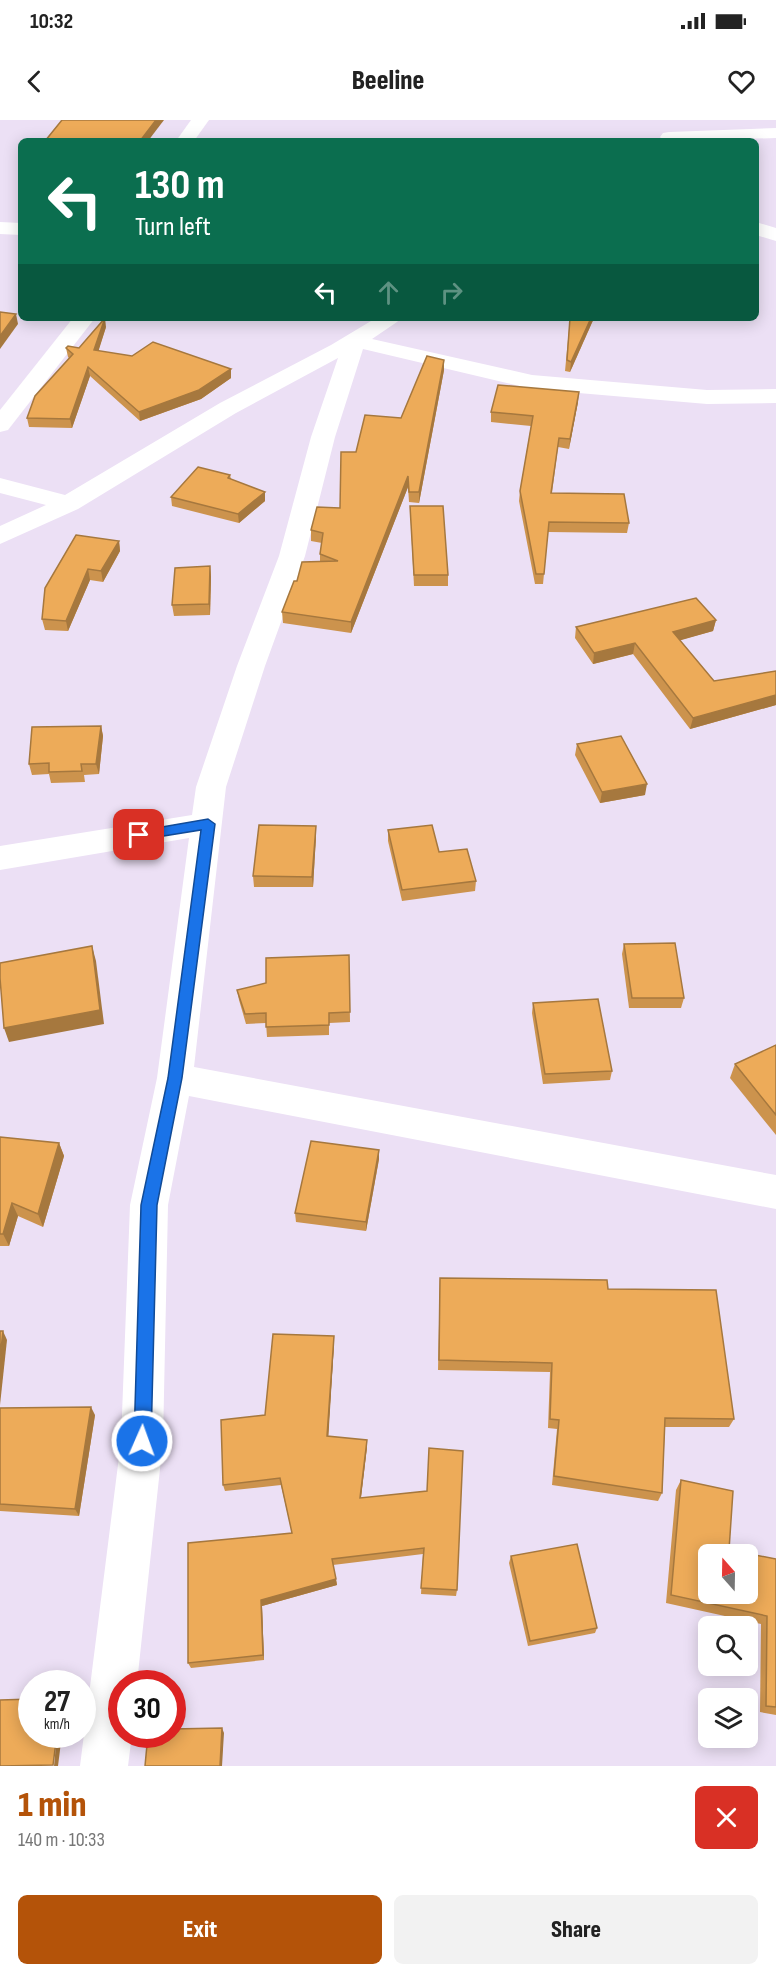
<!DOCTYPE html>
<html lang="en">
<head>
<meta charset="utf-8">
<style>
  body { margin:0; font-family:"Sofia Sans Condensed",sans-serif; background:#f2f2f2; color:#222; height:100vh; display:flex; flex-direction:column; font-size:22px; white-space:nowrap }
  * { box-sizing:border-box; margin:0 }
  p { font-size:20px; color:#767676 }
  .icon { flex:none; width:33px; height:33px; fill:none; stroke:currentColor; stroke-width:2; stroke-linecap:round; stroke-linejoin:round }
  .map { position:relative; height:1646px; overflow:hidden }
  .details { display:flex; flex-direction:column; background:#fff; flex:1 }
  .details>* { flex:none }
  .banner { position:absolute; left:18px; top:18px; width:741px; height:183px; border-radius:9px; box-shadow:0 3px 15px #0003; background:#0b6e4f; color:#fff; overflow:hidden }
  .needle { width:39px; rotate:340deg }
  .fabs { position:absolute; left:698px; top:1424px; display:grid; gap:12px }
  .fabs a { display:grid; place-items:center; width:60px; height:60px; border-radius:9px; background:#fff; box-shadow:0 3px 15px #0003; font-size:30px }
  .speed { position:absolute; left:18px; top:1550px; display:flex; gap:12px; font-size:30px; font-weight:700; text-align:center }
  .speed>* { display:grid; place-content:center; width:78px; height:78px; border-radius:50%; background:#fff; box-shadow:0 3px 15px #0003; line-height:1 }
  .speed small { font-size:15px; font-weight:400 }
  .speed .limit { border:9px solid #d22; background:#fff; color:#111 }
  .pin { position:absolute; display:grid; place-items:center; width:51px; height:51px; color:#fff; margin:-26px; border-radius:12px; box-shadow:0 3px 9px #0006 }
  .me { position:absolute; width:66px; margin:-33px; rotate:2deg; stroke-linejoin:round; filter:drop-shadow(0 0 4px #0008) }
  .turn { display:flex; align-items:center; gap:21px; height:126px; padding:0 18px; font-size:27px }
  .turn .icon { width:78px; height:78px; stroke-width:2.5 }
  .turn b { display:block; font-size:42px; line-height:51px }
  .lanes { display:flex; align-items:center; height:57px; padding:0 18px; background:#0003; justify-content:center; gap:30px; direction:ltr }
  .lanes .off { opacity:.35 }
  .round { display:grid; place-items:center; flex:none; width:63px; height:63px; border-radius:9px; background:#f2f2f2 }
  .headline { display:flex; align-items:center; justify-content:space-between; height:102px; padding:0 18px }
  h1 { font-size:36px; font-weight:800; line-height:45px; color:#b45309 }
  .primary-button { display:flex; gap:12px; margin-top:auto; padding:12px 18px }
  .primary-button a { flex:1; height:69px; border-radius:9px; background:#b45309; color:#fff; font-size:24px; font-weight:800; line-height:69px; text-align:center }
  .primary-button a+a { background:#f2f2f2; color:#222 }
  .status { display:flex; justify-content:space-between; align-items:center; height:42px; padding:0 30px; background:#fff; direction:ltr }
  .status svg { height:16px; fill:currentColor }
  header { display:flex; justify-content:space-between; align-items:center; height:78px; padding:0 18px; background:#fff; font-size:27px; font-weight:800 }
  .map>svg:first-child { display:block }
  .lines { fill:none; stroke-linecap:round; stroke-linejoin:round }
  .street { fill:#fff; fill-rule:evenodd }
  .wall { fill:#cc934d }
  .shaded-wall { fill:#a6783e }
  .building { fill:#edab59; stroke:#a6783e; stroke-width:1.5; fill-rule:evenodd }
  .route { fill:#1a73e8; stroke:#114b97; stroke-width:1.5 }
</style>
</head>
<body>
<div class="status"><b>10:32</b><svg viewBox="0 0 49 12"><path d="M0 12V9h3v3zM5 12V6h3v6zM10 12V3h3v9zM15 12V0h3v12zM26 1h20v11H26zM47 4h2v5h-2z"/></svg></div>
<header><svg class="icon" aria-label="back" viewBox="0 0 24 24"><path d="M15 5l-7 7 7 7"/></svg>Beeline<svg class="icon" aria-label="heart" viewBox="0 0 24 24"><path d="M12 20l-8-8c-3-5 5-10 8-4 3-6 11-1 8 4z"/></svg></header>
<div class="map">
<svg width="776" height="1646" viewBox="0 0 776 1646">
  <rect width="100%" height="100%" fill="#ece0f5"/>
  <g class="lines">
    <g class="street">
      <path d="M 191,0 L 209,0 L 194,21 L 176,21 Z"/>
      <path d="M 776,8 L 776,18 L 664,21 L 660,17 L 663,13 L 669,12 Z"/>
      <path d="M 0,102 L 21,103 L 21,115 L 0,114 Z"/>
      <path d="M 756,102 L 776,108 L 776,121 L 756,115 Z"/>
      <path d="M 73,198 L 95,198 L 8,310 L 0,312 L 0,290 Z"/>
      <path d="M 376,198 L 401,198 L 397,202 L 372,219 L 532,255 L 707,270 L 776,269 L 776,283 L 707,284 L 532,269 L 363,229 L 335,317 L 305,436 L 265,546 L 226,667 L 194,947 L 776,1055 L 776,1089 L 189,976 L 168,1085 L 163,1321 L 137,1563 L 122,1563 L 122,1614 L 132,1614 L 128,1646 L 80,1646 L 121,1321 L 130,1085 L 157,958 L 189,718 L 0,750 L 0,726 L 192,695 L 196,667 L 237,546 L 279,436 L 311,317 L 338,238 L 236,293 L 78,389 L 0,424 L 0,406 L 46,385 L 0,373 L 0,358 L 65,375 L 220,283 L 331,225 Z"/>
    </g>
  </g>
  <g class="wall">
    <path d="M 570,198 L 594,198 L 570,252 L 565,251 Z"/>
    <path d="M 106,207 L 98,231 L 231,258 L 201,279 L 140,301 L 90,256 L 72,308 L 29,307 L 27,298 L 69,238 L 68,237 L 66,228 L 79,228 Z"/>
    <path d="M 444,240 L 444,250 L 419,383 L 409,382 L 408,367 L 351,513 L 283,503 L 282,492 L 297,461 L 320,442 L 320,434 L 322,423 L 311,421 L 311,410 L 340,388 L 356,332 L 401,298 Z"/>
    <path d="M 578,282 L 569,329 L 558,327 L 552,373 L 629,403 L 627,413 L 548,412 L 543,464 L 535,464 L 519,381 L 520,371 L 531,306 L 491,302 L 491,292 Z"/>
    <path d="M 230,355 L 231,359 L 265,381 L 239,403 L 172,386 L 171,377 Z"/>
    <path d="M 410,386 L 448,455 L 448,466 L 414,466 Z"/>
    <path d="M 119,421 L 120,431 L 103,462 L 90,460 L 68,511 L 45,510 L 42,499 L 45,468 Z"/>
    <path d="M 210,446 L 211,457 L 210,495 L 174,496 L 172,485 Z"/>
    <path d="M 716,500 L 713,511 L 680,520 L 714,561 L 776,551 L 776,585 L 690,609 L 633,534 L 593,544 L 575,518 L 576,507 Z"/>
    <path d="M 101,606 L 103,616 L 99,654 L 84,655 L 85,662 L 51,663 L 49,654 L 32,655 L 29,644 Z"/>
    <path d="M 577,624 L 645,675 L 600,683 L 575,635 Z"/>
    <path d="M 388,710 L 439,732 L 476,761 L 475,771 L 402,781 L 388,721 Z"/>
    <path d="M 316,716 L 313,767 L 254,767 L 253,756 Z"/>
    <path d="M 624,824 L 684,878 L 681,888 L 629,888 L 622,834 Z"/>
    <path d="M 349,835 L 350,902 L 329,903 L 329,915 L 267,917 L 266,903 L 246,904 L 239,880 L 237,870 L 266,863 Z"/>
    <path d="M 533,883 L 612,951 L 610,960 L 543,964 L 532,893 Z"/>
    <path d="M 776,925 L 776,1015 L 730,958 L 735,944 Z"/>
    <path d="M 0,1017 L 59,1023 L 64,1036 L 43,1107 L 18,1096 L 9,1126 L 0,1126 Z"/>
    <path d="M 379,1030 L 379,1039 L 366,1111 L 296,1102 L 295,1093 Z"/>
    <path d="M 440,1158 L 608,1169 L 734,1299 L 729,1307 L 665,1307 L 662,1373 L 658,1381 L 552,1365 L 557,1309 L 548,1308 L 550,1252 L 438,1250 Z"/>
    <path d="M 334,1216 L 334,1224 L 328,1316 L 367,1327 L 361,1378 L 427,1371 L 457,1470 L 456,1476 L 421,1474 L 423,1434 L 333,1445 L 337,1465 L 262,1486 L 264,1540 L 191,1548 L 188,1543 L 292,1413 L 281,1365 L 225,1371 L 223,1365 L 265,1295 Z"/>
    <path d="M 0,1288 L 95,1295 L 79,1396 L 0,1391 Z"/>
    <path d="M 681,1360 L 729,1430 L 776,1439 L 776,1595 L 760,1592 L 761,1504 L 666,1483 L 676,1370 Z"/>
    <path d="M 511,1436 L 597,1508 L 595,1513 L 528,1526 L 509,1443 Z"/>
  </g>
  <g class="shaded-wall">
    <path d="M 156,0 L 164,0 L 148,21 L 140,21 Z"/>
    <path d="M 16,194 L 18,204 L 0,229 L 0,216 Z"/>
    <path d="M 105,198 L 106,207 L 96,239 L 94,230 Z"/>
    <path d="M 591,198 L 594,198 L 570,252 L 571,242 Z"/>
    <path d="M 444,240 L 444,250 L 419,383 L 419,372 Z"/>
    <path d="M 88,247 L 90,256 L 72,308 L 70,299 Z"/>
    <path d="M 231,249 L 231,258 L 201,279 L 140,301 L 139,292 Z"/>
    <path d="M 579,272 L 578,282 L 569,329 L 570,319 Z"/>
    <path d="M 408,356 L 408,367 L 351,513 L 351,502 Z"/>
    <path d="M 265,372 L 265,381 L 239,403 L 238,394 Z"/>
    <path d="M 119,421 L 120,431 L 103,462 L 101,451 Z"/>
    <path d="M 210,446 L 211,457 L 210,495 L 209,484 Z"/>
    <path d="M 88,449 L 90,460 L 68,511 L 66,501 Z"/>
    <path d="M 716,500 L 713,511 L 671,523 L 673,512 Z"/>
    <path d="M 635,523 L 633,534 L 593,544 L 594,533 Z"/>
    <path d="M 776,575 L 776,585 L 690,609 L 693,598 Z"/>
    <path d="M 101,606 L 103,616 L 99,654 L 96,644 Z"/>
    <path d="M 647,664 L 645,675 L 600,683 L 602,672 Z"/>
    <path d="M 316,706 L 316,716 L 313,767 L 312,757 Z"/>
    <path d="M 92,826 L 96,841 L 104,904 L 9,922 L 4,908 Z"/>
    <path d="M 59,1023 L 64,1036 L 43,1107 L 38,1094 Z"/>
    <path d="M 379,1030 L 379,1039 L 366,1111 L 366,1102 Z"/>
    <path d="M 12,1083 L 18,1096 L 9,1126 L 3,1114 Z"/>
    <path d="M 3,1211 L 7,1220 L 0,1285 L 0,1238 Z"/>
    <path d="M 334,1216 L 334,1224 L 328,1323 L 327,1316 Z"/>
    <path d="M 91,1287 L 95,1295 L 79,1396 L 75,1389 Z"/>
    <path d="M 367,1320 L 367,1327 L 360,1385 L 360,1378 Z"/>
    <path d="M 336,1459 L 337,1465 L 262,1486 L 264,1540 L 263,1535 L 261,1480 Z"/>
    <path d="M 222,1608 L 224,1613 L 222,1646 L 220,1646 Z"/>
    <path d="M 57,1614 L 62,1614 L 58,1646 L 54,1646 Z"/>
  </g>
  <g class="building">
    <path d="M 62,0 L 156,0 L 140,21 L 45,21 Z"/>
    <path d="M 0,192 L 16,194 L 0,216 Z"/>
    <path d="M 105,198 L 94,230 L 132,236 L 153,222 L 231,249 L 199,270 L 139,292 L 88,247 L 70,299 L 27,298 L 35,276 L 73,234 L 66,228 L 68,226 L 79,228 Z"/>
    <path d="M 570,198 L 591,198 L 571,242 L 567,240 Z"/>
    <path d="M 427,236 L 444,240 L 419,372 L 409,372 L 408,356 L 351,502 L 282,492 L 294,461 L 297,461 L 302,442 L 338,441 L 320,434 L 323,413 L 311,410 L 317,387 L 340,388 L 341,332 L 356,332 L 365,295 L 401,298 Z"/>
    <path d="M 498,265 L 579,272 L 570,319 L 559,318 L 551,373 L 624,374 L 629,403 L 549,402 L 544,454 L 536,454 L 520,371 L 533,296 L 491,292 Z"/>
    <path d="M 198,347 L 230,355 L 228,358 L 265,372 L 238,394 L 171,377 Z"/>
    <path d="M 410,386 L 443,386 L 448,455 L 414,455 Z"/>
    <path d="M 76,415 L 119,421 L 101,451 L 88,449 L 66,501 L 42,499 L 45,468 Z"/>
    <path d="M 210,446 L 209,484 L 172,485 L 175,448 Z"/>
    <path d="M 696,478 L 716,500 L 673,512 L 714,561 L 776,551 L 776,575 L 693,598 L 635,523 L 594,533 L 576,507 Z"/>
    <path d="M 101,606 L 96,644 L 81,644 L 82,651 L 49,652 L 49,643 L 29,644 L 32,607 Z"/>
    <path d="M 621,616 L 647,664 L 602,672 L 577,624 Z"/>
    <path d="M 259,705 L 316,706 L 312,757 L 253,756 Z"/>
    <path d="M 432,705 L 439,732 L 467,729 L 476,761 L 402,770 L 388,710 Z"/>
    <path d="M 675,823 L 684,878 L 632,878 L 624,824 Z"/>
    <path d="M 92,826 L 100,890 L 4,908 L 0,858 L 0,843 Z"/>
    <path d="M 349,835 L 350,892 L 329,893 L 329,905 L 266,907 L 266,893 L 245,894 L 237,870 L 266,863 L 266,838 Z"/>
    <path d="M 598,879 L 612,951 L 545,954 L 533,883 Z"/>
    <path d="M 776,925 L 776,995 L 735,944 Z"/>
    <path d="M 0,1017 L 59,1023 L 38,1094 L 12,1083 L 3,1114 L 0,1114 Z"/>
    <path d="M 311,1021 L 379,1030 L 366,1102 L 295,1093 Z"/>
    <path d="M 440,1158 L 607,1160 L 608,1169 L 716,1170 L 734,1299 L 665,1298 L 662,1373 L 554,1356 L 559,1300 L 550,1299 L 552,1243 L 439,1240 Z"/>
    <path d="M 0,1211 L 3,1211 L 0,1238 Z"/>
    <path d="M 273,1214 L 334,1216 L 327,1316 L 367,1320 L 360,1378 L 427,1371 L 429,1328 L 463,1331 L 457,1470 L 421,1468 L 424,1428 L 332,1439 L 336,1459 L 261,1480 L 263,1535 L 188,1543 L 188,1423 L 292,1413 L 280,1358 L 223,1365 L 221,1300 L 265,1295 Z"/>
    <path d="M 91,1287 L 75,1389 L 0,1384 L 0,1288 Z"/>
    <path d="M 681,1360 L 733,1371 L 729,1430 L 776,1439 L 776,1587 L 766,1586 L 767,1496 L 671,1475 ZM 708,1434 L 747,1434 L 747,1473 L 708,1473 Z"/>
    <path d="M 577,1424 L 597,1508 L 530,1521 L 511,1436 Z"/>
    <path d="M 32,1579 L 32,1614 L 57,1614 L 53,1645 L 0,1646 L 0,1580 Z"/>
    <path d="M 222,1608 L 220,1646 L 145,1646 L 148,1614 L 172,1614 L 172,1609 Z"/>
  </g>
  <path class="route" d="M 208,699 L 215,704 L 182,958 L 157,1085 L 151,1321 L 149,1327 L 142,1330 L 136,1327 L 134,1321 L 141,1085 L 168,958 L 201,710 L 139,720 L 132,715 L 139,711 Z"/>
</svg>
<div class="fabs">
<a><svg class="needle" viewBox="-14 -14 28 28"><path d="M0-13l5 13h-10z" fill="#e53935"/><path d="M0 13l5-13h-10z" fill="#767676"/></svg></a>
<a><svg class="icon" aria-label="search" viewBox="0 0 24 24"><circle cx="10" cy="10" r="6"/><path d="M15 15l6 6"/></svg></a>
<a><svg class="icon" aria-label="layers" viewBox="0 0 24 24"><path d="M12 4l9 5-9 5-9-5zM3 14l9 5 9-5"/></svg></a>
</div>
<div class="speed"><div>27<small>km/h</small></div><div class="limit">30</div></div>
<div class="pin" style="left:139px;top:715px;background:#d93025"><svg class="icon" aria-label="arrive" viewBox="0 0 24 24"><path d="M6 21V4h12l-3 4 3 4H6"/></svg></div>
<svg class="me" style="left:142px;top:1321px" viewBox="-20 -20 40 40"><circle r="17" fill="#1a73e8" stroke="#fff" stroke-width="3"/><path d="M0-11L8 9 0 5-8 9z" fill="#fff"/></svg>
<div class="banner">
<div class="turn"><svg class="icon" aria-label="left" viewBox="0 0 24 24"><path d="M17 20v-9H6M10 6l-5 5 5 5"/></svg><div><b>130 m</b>Turn left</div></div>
<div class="lanes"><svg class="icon" aria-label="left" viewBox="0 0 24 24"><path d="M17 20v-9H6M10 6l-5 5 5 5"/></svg><svg class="icon off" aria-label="ahead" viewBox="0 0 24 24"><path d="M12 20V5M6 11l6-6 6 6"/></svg><svg class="icon off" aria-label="right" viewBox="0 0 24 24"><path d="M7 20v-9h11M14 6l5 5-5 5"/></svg></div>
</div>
</div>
<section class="details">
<div class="headline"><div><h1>1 min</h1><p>140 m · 10:33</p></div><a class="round" style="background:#d93025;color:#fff"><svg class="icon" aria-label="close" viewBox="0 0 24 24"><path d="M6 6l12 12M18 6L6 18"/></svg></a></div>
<div class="primary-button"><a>Exit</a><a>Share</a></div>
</section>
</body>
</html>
